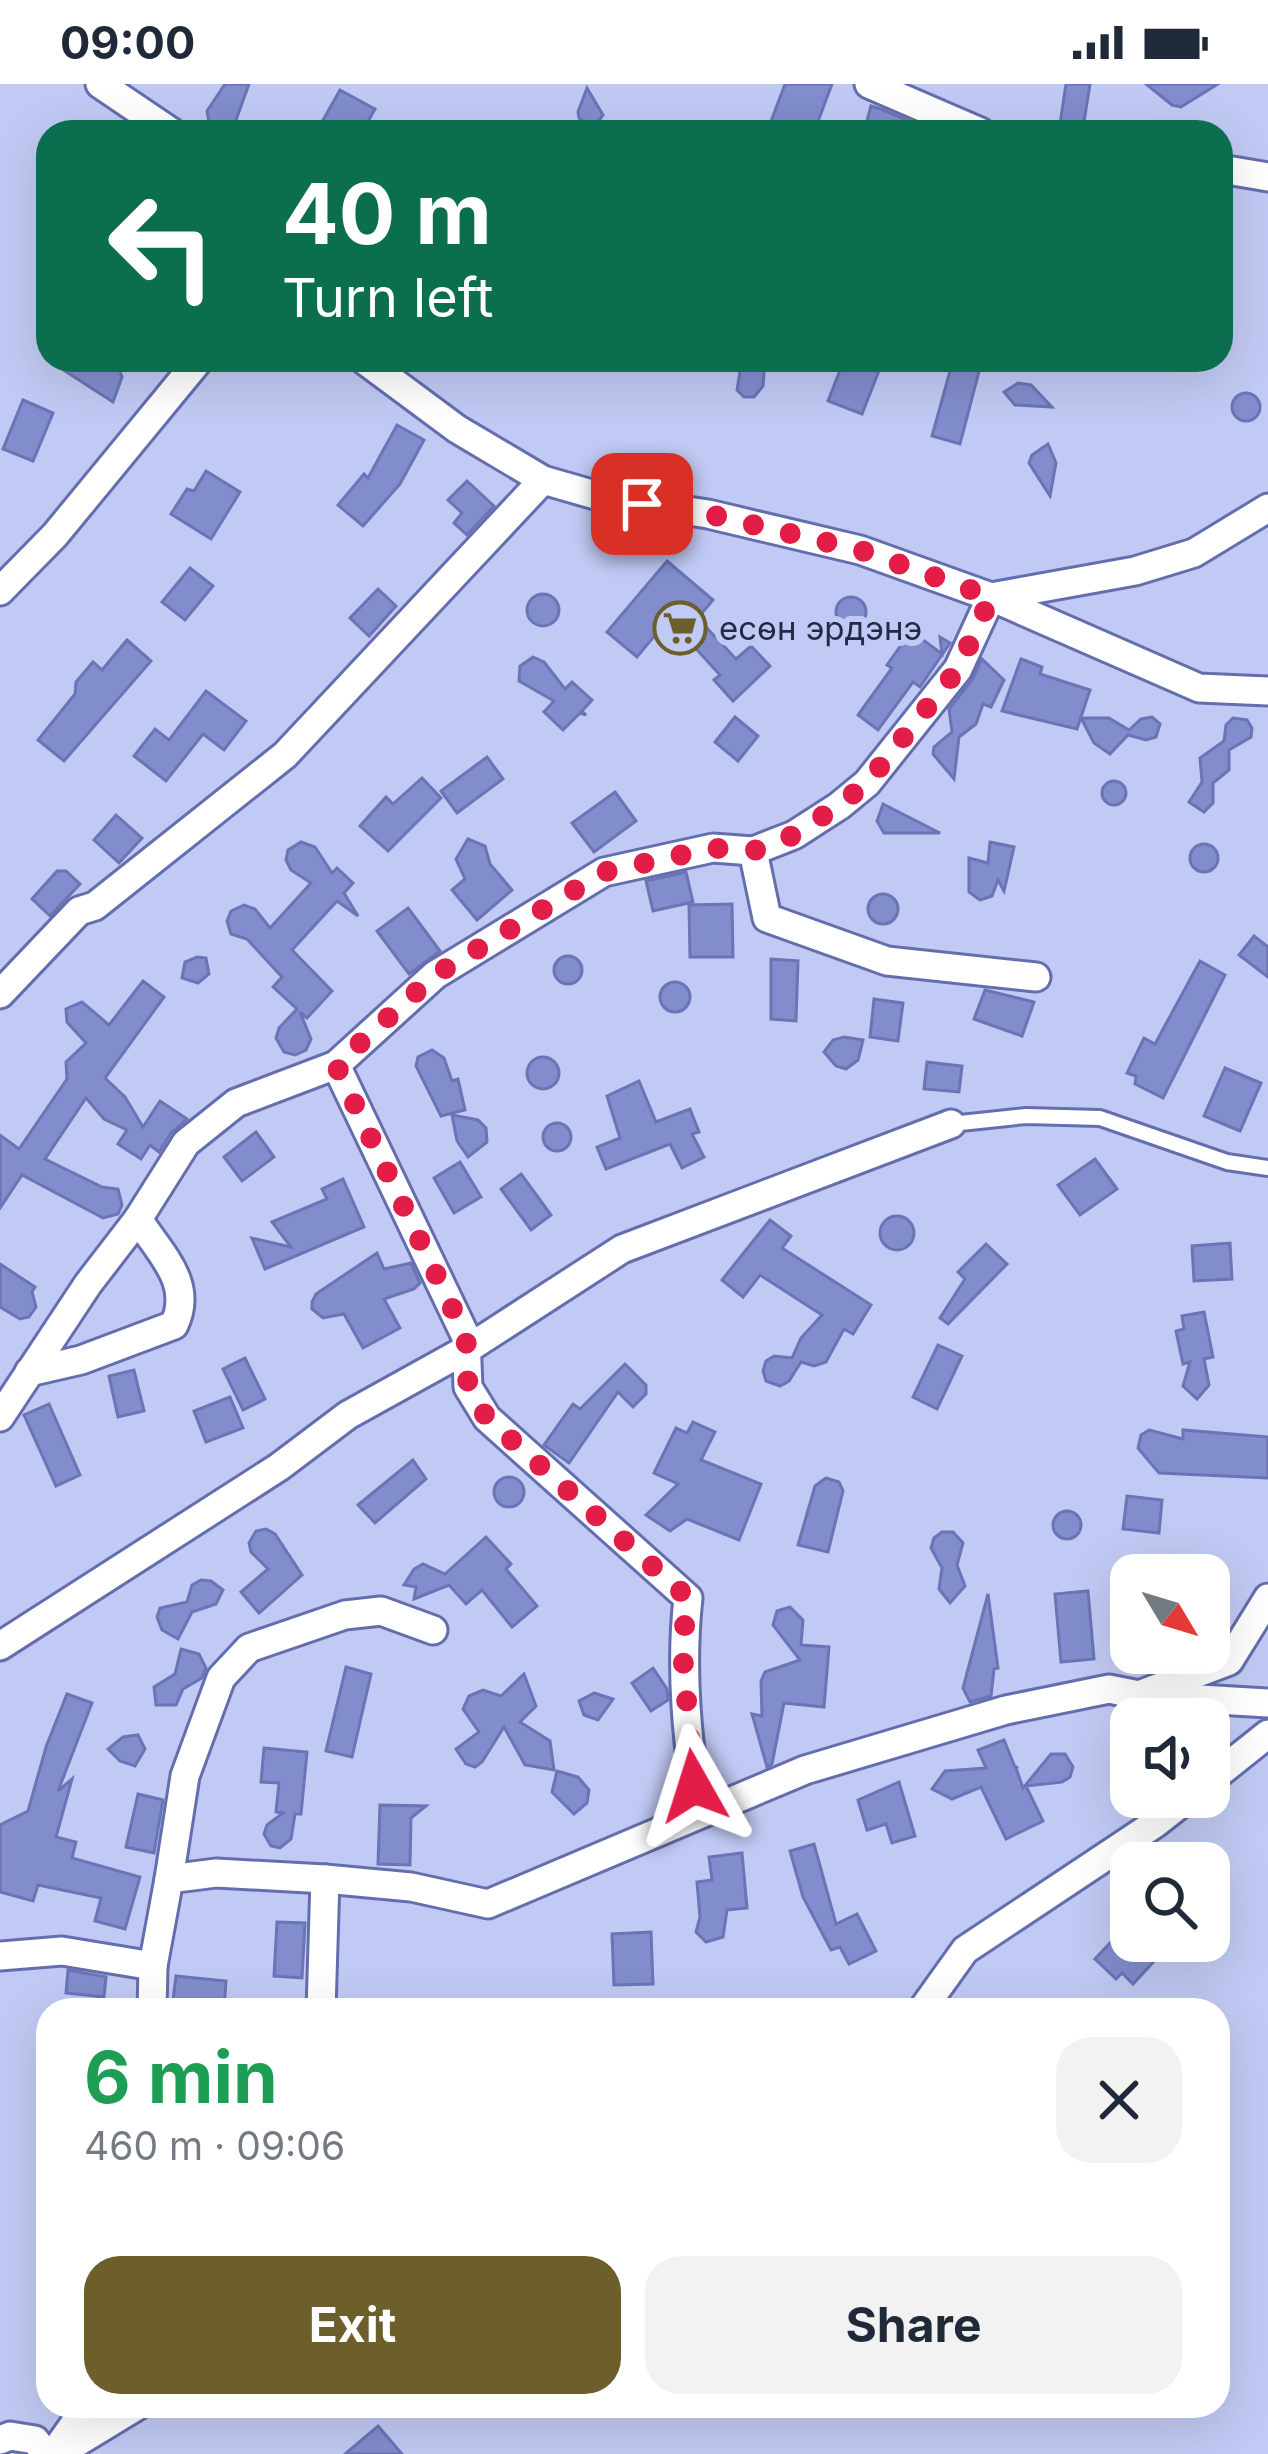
<!DOCTYPE html>
<html lang="en">
<head>
<meta charset="utf-8">
<style>
  body { margin:0; font-family:Inter,sans-serif; background:#f2f2f3; color:#1f2937; height:100vh; display:flex; flex-direction:column; font-size:45px; white-space:nowrap }
  * { box-sizing:border-box; margin:0 }
  p { font-size:39px; color:#747a83 }
  .icon { flex:none; width:66px; height:66px; fill:none; stroke:currentColor; stroke-width:2; stroke-linecap:round; stroke-linejoin:round }
  .map { position:relative; flex:1; overflow:hidden }
  .details { position:absolute; left:36px; top:1914px; width:1194px; height:420px; display:flex; flex-direction:column; background:#fff; border-radius:36px; box-shadow:0 12px 48px #0002 }
  .details>* { flex:none }
  .top-card { position:absolute; left:36px; top:36px; width:1197px; height:252px; border-radius:36px; box-shadow:0 12px 48px #0002; background:#0b6e4f; color:#fff; overflow:hidden }
  .needle { width:78px; rotate:128deg }
  .buttons { position:absolute; left:1110px; top:1470px; display:grid; gap:24px }
  .buttons a { display:grid; place-items:center; width:120px; height:120px; border-radius:24px; background:#fff; box-shadow:0 12px 48px #0002; font-size:60px }
  .pin { position:absolute; display:grid; place-items:center; width:102px; height:102px; color:#fff; margin:-51px; border-radius:24px; box-shadow:0 6px 18px #0006 }
  .me { position:absolute; width:132px; margin:-66px; rotate:354deg; stroke-linejoin:round; filter:drop-shadow(0 0 9px #0008) }
  .turn { display:flex; align-items:center; gap:42px; height:252px; padding:0 48px; font-size:54px }
  .turn .icon { width:156px; height:156px; stroke-width:2.5 }
  .turn b { display:block; font-size:84px; line-height:102px }
  .round { display:grid; place-items:center; flex:none; width:126px; height:126px; border-radius:36px; background:#f2f2f3 }
  .summary { display:flex; align-items:center; justify-content:space-between; height:204px; padding:0 48px }
  h1 { font-size:72px; font-weight:700; line-height:90px; color:#1e9e55 }
  .cta { display:flex; gap:24px; margin-top:auto; padding:24px 48px }
  .cta a { flex:1; height:138px; border-radius:36px; background:#6c5f2c; color:#fff; font-size:48px; font-weight:700; line-height:138px; text-align:center }
  .cta a+a { background:#f2f2f3; color:#1f2937 }
  .status { display:flex; justify-content:space-between; align-items:center; height:84px; padding:0 60px; background:#fff; direction:ltr }
  .status svg { height:33px; fill:currentColor }
  .map>svg:first-child { display:block }
  .building { fill:#828dcd; stroke:#6b75b6; stroke-width:3 }
  .lines { fill:none; stroke-linecap:round; stroke-linejoin:round }
  .lane-casing { stroke:#646eae; stroke-width:20 }
  .street-casing { stroke:#646eae; stroke-width:33 }
  .lane { stroke:#fff; stroke-width:14 }
  .street { stroke:#fff; stroke-width:27 }
  .route { stroke:#e11d48; stroke-width:21; stroke-dasharray:0 37.8 }
  .labels { text-anchor:middle; dominant-baseline:central; stroke-width:12; stroke-linejoin:round; paint-order:stroke }
  .poi-label { font-size:33px; fill:#252945; stroke:#c1caf4; text-anchor:start }
</style>
</head>
<body>
<div class="status"><b>09:00</b><svg viewBox="0 0 49 12"><path d="M0 12V9h3v3zM5 12V6h3v6zM10 12V3h3v9zM15 12V0h3v12zM26 1h20v11H26zM47 4h2v5h-2z"/></svg></div>
<div class="map">
<svg width="1268" height="2370" viewBox="0 0 1268 2370">
  <rect width="100%" height="100%" fill="#c1caf4"/>
  <g class="building">
    <path d="M 225,0 L 249,0 L 236,36 L 222,45 L 209,38 L 207,27 Z"/>
    <path d="M 785,0 L 832,0 L 814,48 L 767,48 Z"/>
    <path d="M 1066,0 L 1090,0 L 1083,44 L 1060,40 Z"/>
    <path d="M 1146,0 L 1218,0 L 1181,23 L 1172,21 Z"/>
    <path d="M 587,4 L 603,31 L 595,41 L 589,42 L 579,34 L 578,28 Z"/>
    <path d="M 340,6 L 375,25 L 362,48 L 340,48 L 322,38 Z"/>
    <path d="M 871,22 L 881,25 L 935,48 L 864,48 Z"/>
    <path d="M 48,276 L 110,276 L 117,280 L 122,293 L 113,318 Z"/>
    <path d="M 742,276 L 765,276 L 763,302 L 754,313 L 744,313 L 737,306 Z"/>
    <path d="M 844,276 L 860,276 L 880,284 L 862,330 L 828,317 Z"/>
    <path d="M 953,276 L 982,276 L 960,360 L 932,352 Z"/>
    <path d="M 1018,299 L 1031,301 L 1052,323 L 1015,321 L 1004,308 Z"/>
    <circle cx="1246" cy="323" r="14"/>
    <path d="M 23,316 L 53,329 L 33,377 L 3,365 Z"/>
    <path d="M 397,341 L 424,356 L 400,400 L 363,442 L 338,421 L 364,390 L 368,394 Z"/>
    <path d="M 1048,360 L 1056,379 L 1050,412 L 1029,379 L 1032,371 Z"/>
    <path d="M 206,387 L 240,408 L 211,455 L 171,430 L 187,405 L 194,407 Z"/>
    <path d="M 467,397 L 494,422 L 467,451 L 454,439 L 462,429 L 448,416 Z"/>
    <path d="M 667,477 L 713,516 L 687,547 L 670,533 L 637,573 L 607,548 Z"/>
    <path d="M 190,484 L 213,502 L 185,536 L 162,518 Z"/>
    <path d="M 378,505 L 396,522 L 369,552 L 350,534 Z"/>
    <circle cx="543" cy="526" r="16"/>
    <circle cx="851" cy="528" r="15"/>
    <path d="M 705,542 L 736,575 L 751,562 L 770,582 L 733,617 L 714,596 L 720,591 L 689,557 Z"/>
    <path d="M 911,547 L 942,570 L 940,553 L 950,559 L 920,603 L 913,598 L 878,646 L 858,631 L 892,584 L 887,581 Z"/>
    <path d="M 127,556 L 151,577 L 64,677 L 38,656 L 75,610 L 76,598 L 93,578 L 102,586 Z"/>
    <path d="M 533,573 L 544,578 L 565,605 L 572,598 L 592,616 L 582,627 L 586,631 L 580,629 L 563,646 L 544,628 L 554,617 L 519,597 L 520,582 Z"/>
    <path d="M 982,575 L 1004,596 L 991,623 L 983,620 L 976,640 L 959,653 L 954,695 L 933,670 L 934,663 L 952,648 L 949,625 L 972,596 Z"/>
    <path d="M 1021,575 L 1042,583 L 1040,590 L 1090,606 L 1077,645 L 1002,627 Z"/>
    <path d="M 206,607 L 246,637 L 224,666 L 203,650 L 166,697 L 134,672 L 155,645 L 169,656 Z"/>
    <path d="M 735,633 L 758,652 L 738,677 L 715,658 Z"/>
    <path d="M 1152,633 L 1160,640 L 1156,653 L 1146,656 L 1128,651 L 1110,670 L 1094,659 L 1081,634 L 1109,634 L 1129,646 L 1141,635 Z"/>
    <path d="M 1233,634 L 1247,636 L 1252,644 L 1251,653 L 1229,666 L 1229,686 L 1213,699 L 1213,719 L 1204,728 L 1189,718 L 1202,698 L 1200,674 L 1224,657 L 1226,641 Z"/>
    <path d="M 487,673 L 503,695 L 457,729 L 441,707 Z"/>
    <path d="M 422,694 L 441,714 L 388,767 L 360,742 L 386,713 L 393,720 Z"/>
    <circle cx="1114" cy="709" r="12"/>
    <path d="M 615,708 L 636,737 L 594,768 L 572,739 Z"/>
    <path d="M 883,720 L 940,749 L 884,749 L 877,737 Z"/>
    <path d="M 116,731 L 142,754 L 119,779 L 94,756 Z"/>
    <path d="M 468,755 L 485,762 L 490,780 L 512,806 L 477,836 L 452,806 L 465,795 L 456,775 Z"/>
    <path d="M 301,758 L 315,763 L 332,789 L 337,784 L 353,799 L 344,809 L 358,832 L 337,817 L 292,866 L 332,907 L 307,934 L 300,928 L 311,955 L 306,966 L 295,971 L 284,968 L 276,954 L 279,944 L 297,925 L 273,903 L 282,893 L 247,855 L 231,850 L 227,837 L 231,827 L 244,821 L 255,825 L 270,844 L 311,799 L 291,786 L 286,776 L 288,766 Z"/>
    <path d="M 990,758 L 1014,763 L 1004,807 L 998,796 L 992,812 L 980,816 L 969,808 L 969,774 L 988,779 Z"/>
    <circle cx="1204" cy="774" r="14"/>
    <path d="M 57,787 L 66,787 L 80,800 L 50,832 L 32,815 Z"/>
    <path d="M 686,788 L 693,818 L 653,827 L 646,797 Z"/>
    <circle cx="883" cy="825" r="15"/>
    <path d="M 732,820 L 733,873 L 690,873 L 689,821 Z"/>
    <path d="M 408,824 L 440,867 L 409,890 L 377,847 Z"/>
    <path d="M 1254,852 L 1268,863 L 1268,893 L 1239,871 Z"/>
    <circle cx="568" cy="886" r="14"/>
    <path d="M 197,873 L 206,874 L 209,890 L 198,899 L 182,894 L 185,878 Z"/>
    <path d="M 771,875 L 798,877 L 796,937 L 771,935 Z"/>
    <path d="M 1200,877 L 1225,891 L 1163,1014 L 1135,1000 L 1136,992 L 1127,989 L 1144,954 L 1155,960 Z"/>
    <path d="M 143,897 L 164,913 L 105,994 L 125,1013 L 143,1043 L 160,1017 L 187,1035 L 171,1049 L 159,1068 L 150,1061 L 141,1075 L 118,1060 L 127,1046 L 104,1035 L 86,1014 L 45,1075 L 102,1103 L 118,1105 L 122,1121 L 118,1130 L 103,1134 L 22,1091 L 0,1124 L 0,1051 L 19,1065 L 67,995 L 66,978 L 86,959 L 67,938 L 66,925 L 82,918 L 109,941 Z"/>
    <circle cx="675" cy="913" r="15"/>
    <path d="M 985,906 L 1034,918 L 1022,952 L 974,935 Z"/>
    <path d="M 874,915 L 903,919 L 898,957 L 870,953 Z"/>
    <path d="M 844,953 L 863,956 L 858,976 L 846,985 L 836,982 L 824,968 L 833,956 Z"/>
    <path d="M 432,966 L 444,974 L 452,997 L 458,995 L 465,1026 L 441,1032 L 416,982 L 418,973 Z"/>
    <circle cx="543" cy="989" r="16"/>
    <path d="M 927,978 L 962,982 L 959,1008 L 924,1005 Z"/>
    <path d="M 1225,984 L 1261,999 L 1240,1047 L 1204,1032 Z"/>
    <path d="M 639,997 L 656,1038 L 690,1025 L 699,1048 L 692,1050 L 704,1073 L 682,1084 L 670,1060 L 606,1085 L 597,1063 L 620,1054 L 607,1012 Z"/>
    <path d="M 452,1031 L 478,1036 L 486,1044 L 487,1058 L 468,1073 L 457,1057 Z"/>
    <circle cx="557" cy="1053" r="14"/>
    <path d="M 256,1048 L 274,1073 L 242,1097 L 224,1073 Z"/>
    <path d="M 1095,1075 L 1117,1105 L 1080,1131 L 1058,1101 Z"/>
    <path d="M 460,1078 L 481,1113 L 454,1129 L 434,1094 Z"/>
    <path d="M 521,1090 L 551,1131 L 531,1146 L 501,1105 Z"/>
    <path d="M 343,1095 L 364,1143 L 265,1185 L 252,1154 L 291,1163 L 272,1138 L 327,1115 L 322,1105 Z"/>
    <circle cx="897" cy="1149" r="17"/>
    <path d="M 770,1136 L 791,1152 L 782,1164 L 871,1221 L 853,1250 L 844,1245 L 826,1278 L 814,1282 L 801,1278 L 789,1297 L 780,1302 L 766,1297 L 763,1287 L 766,1277 L 774,1272 L 792,1274 L 801,1254 L 822,1231 L 760,1191 L 743,1213 L 722,1196 Z"/>
    <path d="M 1230,1159 L 1232,1195 L 1194,1197 L 1192,1162 Z"/>
    <path d="M 986,1160 L 1007,1180 L 948,1240 L 940,1234 L 965,1195 L 958,1188 Z"/>
    <path d="M 377,1169 L 384,1185 L 411,1179 L 420,1199 L 414,1205 L 384,1215 L 400,1244 L 363,1264 L 344,1230 L 323,1234 L 312,1225 L 312,1218 L 316,1210 Z"/>
    <path d="M 0,1180 L 35,1203 L 32,1208 L 36,1223 L 29,1233 L 20,1235 L 0,1223 Z"/>
    <path d="M 1204,1228 L 1213,1273 L 1204,1275 L 1209,1301 L 1197,1315 L 1183,1302 L 1190,1278 L 1183,1280 L 1176,1247 L 1184,1245 L 1182,1232 Z"/>
    <path d="M 938,1261 L 962,1272 L 937,1325 L 913,1313 Z"/>
    <path d="M 245,1274 L 265,1315 L 243,1326 L 223,1285 Z"/>
    <path d="M 625,1280 L 646,1301 L 646,1310 L 633,1323 L 618,1308 L 569,1379 L 544,1361 L 573,1320 L 580,1325 Z"/>
    <path d="M 134,1286 L 144,1327 L 118,1333 L 109,1292 Z"/>
    <path d="M 230,1313 L 243,1344 L 206,1358 L 194,1327 Z"/>
    <path d="M 49,1320 L 80,1391 L 56,1402 L 24,1331 Z"/>
    <path d="M 693,1338 L 715,1348 L 701,1376 L 761,1400 L 739,1456 L 687,1435 L 670,1447 L 646,1431 L 678,1400 L 654,1389 L 676,1344 L 687,1349 Z"/>
    <path d="M 1149,1346 L 1183,1355 L 1183,1346 L 1268,1353 L 1268,1394 L 1159,1389 L 1138,1364 L 1141,1351 Z"/>
    <path d="M 413,1376 L 426,1395 L 375,1439 L 358,1421 Z"/>
    <circle cx="509" cy="1408" r="15"/>
    <path d="M 826,1394 L 839,1398 L 843,1407 L 828,1468 L 798,1461 L 815,1402 Z"/>
    <path d="M 1127,1412 L 1162,1416 L 1159,1449 L 1123,1445 Z"/>
    <circle cx="1067" cy="1441" r="14"/>
    <path d="M 266,1445 L 275,1450 L 302,1491 L 259,1529 L 241,1508 L 268,1485 L 251,1468 L 249,1459 L 256,1447 Z"/>
    <path d="M 942,1448 L 953,1448 L 963,1459 L 957,1481 L 965,1502 L 950,1519 L 939,1505 L 942,1484 L 931,1464 L 934,1454 Z"/>
    <path d="M 486,1453 L 511,1480 L 506,1485 L 537,1522 L 512,1543 L 482,1506 L 466,1520 L 449,1501 L 414,1515 L 416,1503 L 404,1501 L 414,1485 L 423,1480 L 445,1490 Z"/>
    <path d="M 201,1496 L 211,1497 L 223,1506 L 216,1520 L 192,1528 L 178,1555 L 162,1546 L 157,1533 L 160,1524 L 187,1518 L 192,1501 Z"/>
    <path d="M 1088,1507 L 1094,1575 L 1061,1578 L 1055,1510 Z"/>
    <path d="M 988,1510 L 998,1584 L 994,1585 L 991,1612 L 970,1618 L 963,1604 Z"/>
    <path d="M 790,1523 L 803,1536 L 801,1561 L 829,1563 L 824,1623 L 784,1619 L 772,1680 L 767,1683 L 752,1630 L 762,1632 L 761,1597 L 765,1588 L 800,1576 L 773,1541 L 777,1527 Z"/>
    <path d="M 181,1565 L 199,1570 L 206,1584 L 202,1594 L 183,1605 L 176,1621 L 156,1621 L 154,1603 L 175,1590 Z"/>
    <path d="M 346,1583 L 371,1590 L 352,1673 L 326,1667 Z"/>
    <path d="M 653,1584 L 667,1605 L 668,1616 L 651,1627 L 632,1599 Z"/>
    <path d="M 524,1590 L 536,1622 L 520,1638 L 550,1657 L 554,1686 L 525,1681 L 504,1643 L 482,1678 L 475,1683 L 466,1680 L 456,1665 L 479,1648 L 463,1625 L 469,1612 L 483,1606 L 501,1612 Z"/>
    <path d="M 594,1609 L 613,1615 L 598,1636 L 584,1631 L 579,1617 Z"/>
    <path d="M 67,1610 L 92,1619 L 58,1707 L 72,1695 L 56,1753 L 76,1758 L 72,1774 L 140,1793 L 125,1845 L 95,1837 L 101,1814 L 38,1801 L 33,1817 L 0,1808 L 0,1741 L 28,1727 L 46,1663 Z"/>
    <path d="M 138,1651 L 145,1665 L 135,1682 L 120,1677 L 108,1665 L 123,1653 Z"/>
    <path d="M 1004,1656 L 1015,1683 L 1018,1683 L 1016,1684 L 1023,1704 L 1051,1670 L 1065,1670 L 1073,1683 L 1070,1693 L 1062,1698 L 1026,1702 L 1043,1737 L 1006,1755 L 981,1703 L 952,1715 L 932,1705 L 945,1687 L 986,1684 L 978,1666 Z"/>
    <path d="M 264,1664 L 307,1668 L 301,1730 L 295,1730 L 291,1755 L 280,1764 L 271,1762 L 264,1750 L 267,1741 L 283,1729 L 276,1728 L 279,1699 L 261,1698 Z"/>
    <path d="M 557,1687 L 578,1693 L 589,1706 L 587,1719 L 574,1730 L 552,1708 Z"/>
    <path d="M 899,1698 L 915,1752 L 892,1759 L 886,1740 L 867,1746 L 858,1716 Z"/>
    <path d="M 138,1710 L 163,1716 L 154,1769 L 126,1763 Z"/>
    <path d="M 380,1721 L 426,1722 L 411,1734 L 410,1781 L 378,1780 Z"/>
    <path d="M 814,1760 L 836,1840 L 857,1830 L 876,1867 L 849,1880 L 840,1863 L 831,1866 L 803,1813 L 790,1767 Z"/>
    <path d="M 742,1769 L 747,1824 L 727,1826 L 723,1853 L 706,1858 L 696,1848 L 700,1833 L 697,1798 L 712,1796 L 709,1773 Z"/>
    <path d="M 277,1838 L 305,1839 L 302,1894 L 274,1892 Z"/>
    <path d="M 1127,1841 L 1131,1845 L 1131,1857 L 1144,1857 L 1159,1872 L 1133,1900 L 1122,1889 L 1116,1895 L 1095,1875 Z"/>
    <path d="M 651,1848 L 653,1900 L 614,1901 L 612,1850 Z"/>
    <path d="M 68,1886 L 106,1893 L 104,1913 L 66,1909 Z"/>
    <path d="M 176,1892 L 226,1897 L 224,1926 L 172,1924 Z"/>
    <path d="M 378,2342 L 402,2370 L 345,2370 Z"/>
  </g>
  <g class="lines">
    <g class="lane-casing">
      <path id="lane" d="M 951,1040 L 1026,1032 L 1100,1034 L 1227,1078 L 1268,1084"/>
    </g>
    <g class="street-casing">
      <g id="street">
        <path d="M 100,0 L 171,48"/>
        <path d="M 869,0 L 980,48"/>
        <path d="M 1221,85 L 1268,93"/>
        <path d="M 364,276 L 457,345 L 543,396 L 609,415 L 708,430 L 860,466 L 991,513 L 1199,604 L 1268,607"/>
        <path d="M 0,507 L 55,451 L 199,276"/>
        <path d="M 753,767 L 767,834 L 887,877 L 1036,893"/>
        <path d="M 0,910 L 79,827 L 95,822 L 285,671 L 543,396"/>
        <path d="M 336,981 L 466,1253 L 468,1303 L 487,1334 L 688,1514 C 680,1586 687,1658 699,1730"/>
        <path d="M 29,1288 L 81,1276 L 174,1241 C 194,1199 160,1170 138,1135"/>
        <path d="M 0,1333 L 88,1200 L 138,1135 L 186,1059 L 236,1019 L 336,981 L 435,891 L 604,788 L 713,764 L 753,767 L 794,751 L 839,722 L 867,699 L 958,585 L 991,513 L 1135,487 L 1194,469 L 1268,424"/>
        <path d="M 0,1562 L 279,1383 L 348,1331 L 469,1264 L 622,1165 L 951,1040"/>
        <path d="M 1149,1612 L 1268,1619"/>
        <path d="M 1209,1697 L 1268,1650"/>
        <path d="M 169,1795 L 185,1692 L 221,1594 L 249,1564 L 345,1531 L 381,1527 L 433,1546"/>
        <path d="M 0,1872 L 62,1867 L 153,1882 L 169,1795 L 216,1789 L 325,1795 L 411,1803 L 488,1820 L 805,1686 L 1006,1626 L 1109,1605 L 1139,1611 L 1229,1577 L 1268,1514"/>
        <path d="M 152,1926 L 153,1882"/>
        <path d="M 321,1926 L 325,1795"/>
        <path d="M 922,1926 L 965,1866 L 1156,1739 L 1189,1713"/>
        <path d="M 0,2356 L 10,2352 L 35,2356 L 46,2370"/>
        <path d="M 58,2363 L 87,2322"/>
        <path d="M 58,2370 L 137,2322"/>
      </g>
    </g>
    <use href="#lane" class="lane"/>
    <use href="#street" class="street"/>
  </g>
  <g class="lines">
    <path class="route" d="M 642,420 L 708,430 L 860,466 L 991,513 L 958,585 L 867,699 L 838,722 L 794,751 L 753,767 L 713,764 L 604,788 L 435,891 L 336,981 L 466,1253 L 468,1304 L 487,1334 L 688,1514 L 682,1563 L 694,1702"/>
  </g>
  <defs>
    <g id="supermarket-ring" transform="scale(2.7)"><circle r="9.5" fill="#c1caf4" stroke="#6c5f2c" stroke-width="1.5"/><path d="M-6-5.5h2.5l.6 2H6L4.5 2H-2.5L-4.4-4H-6ZM-1.5 3.2a1.3 1.3 0 1 0 .1 0ZM3 3.2a1.3 1.3 0 1 0 .1 0Z" fill="#6c5f2c"/></g>
  </defs>
  <g fill-rule="evenodd">
    <use href="#supermarket-ring" x="680" y="544"/>
  </g>
  <g class="labels">
    <g class="poi-label">
      <text x="719" y="544">есөн эрдэнэ</text>
    </g>
  </g>
</svg>
<div class="buttons">
<a><svg class="needle" viewBox="-14 -14 28 28"><path d="M0-13l5 13h-10z" fill="#e53935"/><path d="M0 13l5-13h-10z" fill="#747a83"/></svg></a>
<a><svg class="icon" aria-label="sound" viewBox="0 0 24 24"><path d="M4 9h4l5-4v14l-5-4H4zM17 9q2 3 0 6"/></svg></a>
<a><svg class="icon" aria-label="search" viewBox="0 0 24 24"><circle cx="10" cy="10" r="6"/><path d="M15 15l6 6"/></svg></a>
</div>
<div class="pin" style="left:642px;top:420px;background:#d93025"><svg class="icon" aria-label="arrive" viewBox="0 0 24 24"><path d="M6 21V4h12l-3 4 3 4H6"/></svg></div>
<svg class="me" style="left:694px;top:1702px" viewBox="-20 -20 40 40"><path d="M0-17L14 15 0 8-14 15z" fill="#e11d48" stroke="#fff" stroke-width="4"/></svg>
<div class="top-card">
<div class="turn"><svg class="icon" aria-label="left" viewBox="0 0 24 24"><path d="M17 20v-9H6M10 6l-5 5 5 5"/></svg><div><b>40 m</b>Turn left</div></div>
</div>
<section class="details">
<div class="summary"><div><h1>6 min</h1><p>460 m · 09:06</p></div><a class="round"><svg class="icon" aria-label="close" viewBox="0 0 24 24"><path d="M6 6l12 12M18 6L6 18"/></svg></a></div>
<div class="cta"><a>Exit</a><a>Share</a></div>
</section>
</div>
</body>
</html>
